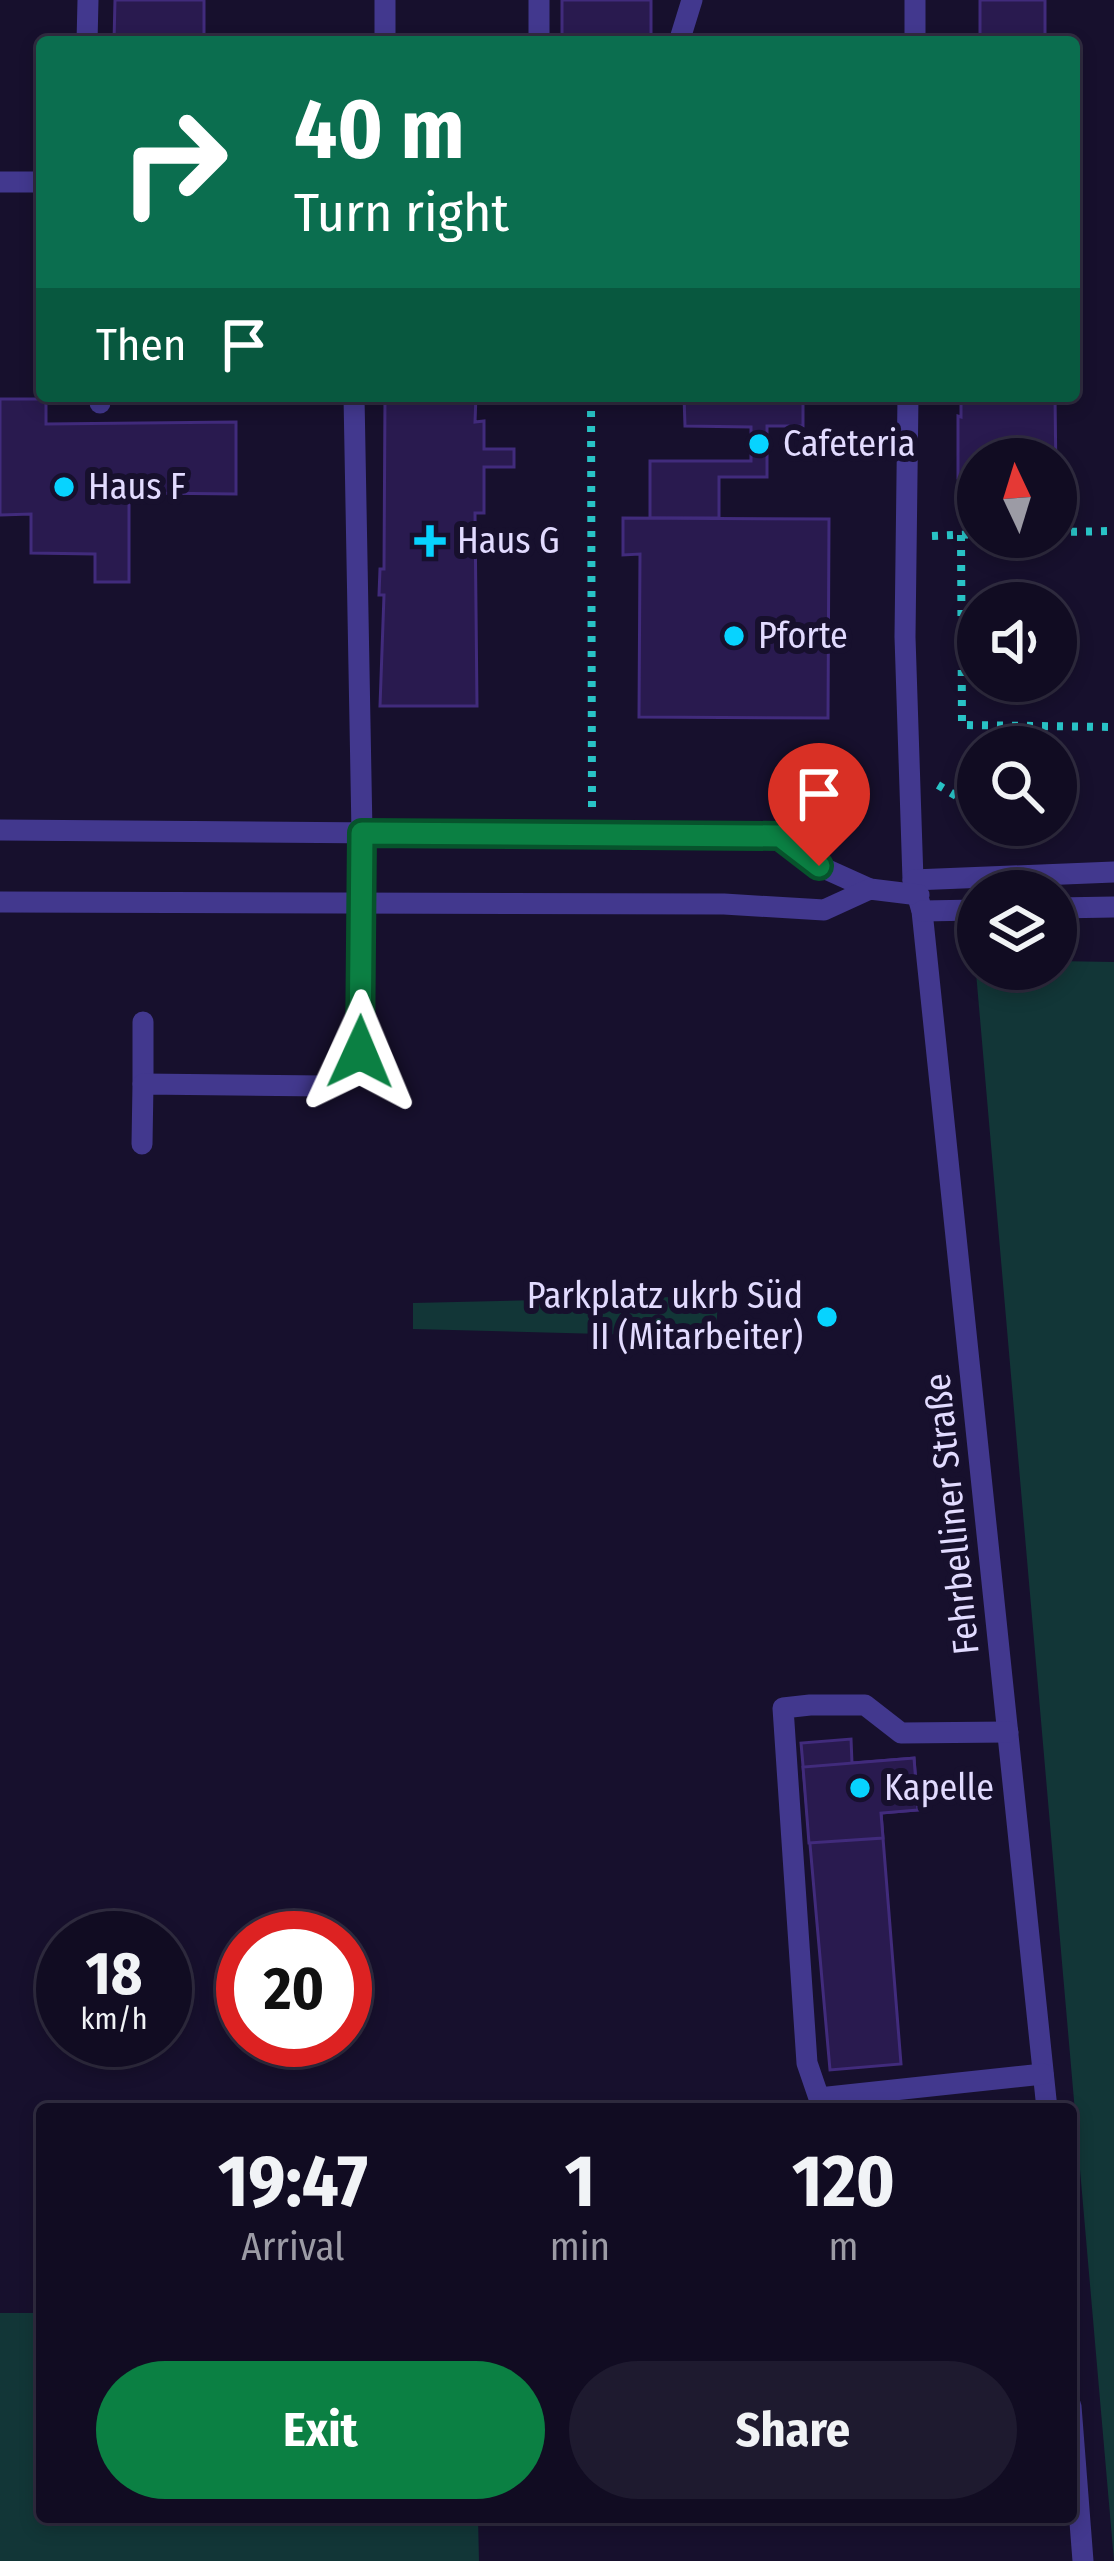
<!DOCTYPE html>
<html lang="en">
<head>
<meta charset="utf-8">
<style>
  body { margin:0; font-family:"Fira Sans Condensed",sans-serif; background:#1e1a2f; color:#f1f3f6; height:100vh; display:flex; flex-direction:column; font-size:45px; white-space:nowrap }
  * { box-sizing:border-box; margin:0 }
  p { font-size:39px; color:#9c9ba5 }
  .icon { flex:none; width:66px; height:66px; fill:none; stroke:currentColor; stroke-width:2; stroke-linecap:round; stroke-linejoin:round }
  .map { position:relative; flex:1; overflow:hidden }
  .panel { position:absolute; left:36px; top:2103px; width:1041px; height:420px; display:flex; flex-direction:column; background:#110c22; border-radius:12px; box-shadow:0 6px 18px #0003,0 0 0 3px #302c40 }
  .panel>* { flex:none }
  .banner { position:absolute; left:36px; top:36px; width:1044px; height:366px; border-radius:12px; box-shadow:0 6px 18px #0003,0 0 0 3px #302c40; background:#0b6e4f; color:#fff; overflow:hidden }
  .needle { width:78px; rotate:356deg }
  .tools { position:absolute; left:957px; top:438px; display:grid; gap:24px }
  .tools a { display:grid; place-items:center; width:120px; height:120px; border-radius:50%; background:#110c22; box-shadow:0 6px 18px #0003,0 0 0 3px #302c40; font-size:60px }
  .speed { position:absolute; left:36px; top:1911px; display:flex; gap:24px; font-size:60px; font-weight:700; text-align:center }
  .speed>* { display:grid; place-content:center; width:156px; height:156px; border-radius:50%; background:#110c22; box-shadow:0 6px 18px #0003,0 0 0 3px #302c40; line-height:1 }
  .speed small { font-size:30px; font-weight:400 }
  .speed .limit { border:18px solid #d22; background:#fff; color:#111 }
  .pin { position:absolute; display:grid; place-items:center; width:102px; height:102px; color:#fff; margin:-123px -51px; border-radius:50% 50% 50% 0; rotate:-45deg; box-shadow:0 0 12px #0007 }
  .pin .icon { rotate:45deg }
  .me { position:absolute; width:132px; margin:-66px; rotate:1deg; stroke-linejoin:round; filter:drop-shadow(0 0 9px #0008) }
  .turn { display:flex; align-items:center; gap:42px; height:252px; padding:0 60px; font-size:54px }
  .turn .icon { width:156px; height:156px; stroke-width:2.5 }
  .turn b { display:block; font-size:84px; line-height:102px }
  .then { display:flex; align-items:center; height:114px; padding:0 60px; background:#0003; gap:24px; font-size:45px }
  .eta { display:flex; justify-content:space-evenly; align-items:center; height:204px; text-align:center }
  .eta b { font-size:72px; font-weight:700; line-height:84px }
  .cta { display:flex; gap:24px; margin-top:auto; padding:24px 60px }
  .cta a { flex:1; height:138px; border-radius:72px; background:#0b8043; color:#fff; font-size:48px; font-weight:700; line-height:138px; text-align:center }
  .cta a+a { background:#1e1a2f; color:#f1f3f6 }
  .map>svg:first-child { display:block }
  .green { fill:#123637 }
  .building { fill:#291a4f; stroke:#412b7c; stroke-width:3 }
  .lines { fill:none; stroke-linecap:round; stroke-linejoin:round }
  .path { stroke:#29c3c6; stroke-width:8; stroke-dasharray:6 9; stroke-linecap:butt }
  .lane { stroke:#42388e; stroke-width:21 }
  .route-casing { stroke:#07532c; stroke-width:30 }
  .route { stroke:#0b8043; stroke-width:21 }
  .poi-dot { fill:#07d3ff; stroke:#17102d; stroke-width:4.5 }
  .labels { text-anchor:middle; dominant-baseline:central; stroke-width:12; stroke-linejoin:round; paint-order:stroke }
  .poi-label { font-size:36px; fill:#e2dbff; stroke:#17102d; text-anchor:start }
  .street-label { font-size:36px; fill:#e2dbff; stroke:#17102d }
</style>
</head>
<body>
<div class="map">
<svg width="1114" height="2561" viewBox="0 0 1114 2561">
  <rect width="100%" height="100%" fill="#17102d"/>
  <g class="green">
    <path d="M 975,961 L 978,961 L 978,969 L 1056,969 L 1056,961 L 1114,962 L 1114,2561 Z"/>
    <path d="M 718,1296 L 716,1337 L 413,1329 L 413,1303 Z"/>
    <path d="M 0,2313 L 42,2313 L 42,2517 L 478,2517 L 479,2561 L 0,2561 Z"/>
  </g>
  <g class="building">
    <path d="M 115,0 L 204,0 L 204,42 L 114,42 Z"/>
    <rect x="562" y="0" width="89" height="42"/>
    <rect x="980" y="0" width="65" height="42"/>
    <path d="M 385,396 L 476,396 L 475,422 L 484,421 L 484,449 L 514,449 L 514,467 L 484,467 L 484,513 L 475,513 L 477,706 L 380,706 L 384,595 L 379,595 L 380,569 L 384,569 Z"/>
    <path d="M 684,396 L 803,396 L 803,426 L 767,426 L 767,477 L 719,477 L 719,518 L 650,518 L 650,461 L 751,461 L 751,427 L 685,426 Z"/>
    <path d="M 961,396 L 1055,396 L 1056,479 L 1056,459 L 978,459 L 978,507 L 961,507 L 961,478 L 958,478 L 958,416 L 961,417 Z"/>
    <path d="M 0,399 L 46,399 L 46,424 L 236,422 L 236,494 L 148,493 L 148,481 L 129,481 L 129,582 L 95,582 L 95,554 L 31,553 L 31,514 L 0,515 Z"/>
    <path d="M 623,518 L 829,519 L 828,718 L 639,717 L 640,554 L 623,555 Z"/>
    <path d="M 851,1739 L 852,1763 L 914,1758 L 918,1810 L 881,1813 L 901,2064 L 830,2070 L 801,1743 Z"/>
    <path d="M 914,1758 L 918,1810 L 881,1813 L 883,1838 L 809,1843 L 803,1767 Z"/>
  </g>
  <g class="lines">
    <g class="path">
      <path d="M 591,396 L 592,808"/>
      <path d="M 1056,532 L 1114,531"/>
      <path d="M 961,535 L 962,725 L 1114,727"/>
      <path d="M 932,536 L 978,534"/>
      <path d="M 938,785 L 978,809"/>
      <path d="M 1004,825 L 1034,843"/>
    </g>
    <g class="lane">
      <path d="M 915,0 L 915,42"/>
      <path d="M 87,42 L 88,0"/>
      <path d="M 385,42 L 385,0"/>
      <path d="M 539,42 L 539,0"/>
      <path d="M 679,42 L 692,0"/>
      <path d="M 0,182 L 42,182"/>
      <path d="M 908,396 L 905,637 L 913,880 L 922,911 L 1047,2109"/>
      <path d="M 100,403 L 100,396"/>
      <path d="M 0,830 L 780,836 L 819,866 L 870,889"/>
      <path d="M 913,880 L 1114,872"/>
      <path d="M 0,902 L 724,904 L 824,910 L 870,889 L 919,895"/>
      <path d="M 1056,908 L 1114,907"/>
      <path d="M 922,911 L 978,910"/>
      <path d="M 143,1084 L 143,1022"/>
      <path d="M 142,1144 L 143,1084 L 324,1086 L 360,1052 L 362,833 L 354,396"/>
      <path d="M 1008,1732 L 901,1733 L 865,1705 L 810,1705 L 783,1708 L 807,2063 L 819,2098 L 1043,2074"/>
      <path d="M 1071,2406 L 1083,2561"/>
    </g>
  </g>
  <g class="lines">
    <g class="route-casing">
      <path id="route" d="M 360,1052 L 362,833 L 780,836 L 819,866"/>
    </g>
    <use href="#route" class="route"/>
  </g>
  <g class="poi-dot">
    <circle cx="759" cy="444" r="12"/>
    <circle cx="64" cy="487" r="12"/>
    <path d="M424 523h12v12h12v12h-12v12h-12v-12h-12v-12h12z"/>
    <circle cx="734" cy="636" r="12"/>
    <circle cx="827" cy="1317" r="12"/>
    <circle cx="860" cy="1788" r="12"/>
  </g>
  <g class="labels">
    <g class="poi-label">
      <text x="783" y="444">Cafeteria</text>
      <text x="88" y="487">Haus F</text>
      <text x="457" y="541">Haus G</text>
      <text x="758" y="636">Pforte</text>
      <text x="803" y="1296" text-anchor="end">Parkplatz ukrb Süd<tspan x="803" dy="41">II (Mitarbeiter)</tspan></text>
      <text x="884" y="1788">Kapelle</text>
    </g>
    <g class="street-label">
      <text transform="translate(952 1514) rotate(-96)">Fehrbelliner Straße</text>
    </g>
  </g>
</svg>
<div class="tools">
<a><svg class="needle" viewBox="-14 -14 28 28"><path d="M0-13l5 13h-10z" fill="#e53935"/><path d="M0 13l5-13h-10z" fill="#9c9ba5"/></svg></a>
<a><svg class="icon" aria-label="sound" viewBox="0 0 24 24"><path d="M4 9h4l5-4v14l-5-4H4zM17 9q2 3 0 6"/></svg></a>
<a><svg class="icon" aria-label="search" viewBox="0 0 24 24"><circle cx="10" cy="10" r="6"/><path d="M15 15l6 6"/></svg></a>
<a><svg class="icon" aria-label="layers" viewBox="0 0 24 24"><path d="M12 4l9 5-9 5-9-5zM3 14l9 5 9-5"/></svg></a>
</div>
<div class="speed"><div>18<small>km/h</small></div><div class="limit">20</div></div>
<div class="pin" style="left:819px;top:866px;background:#d93025"><svg class="icon" aria-label="arrive" viewBox="0 0 24 24"><path d="M6 21V4h12l-3 4 3 4H6"/></svg></div>
<svg class="me" style="left:360px;top:1052px" viewBox="-20 -20 40 40"><path d="M0-17L14 15 0 8-14 15z" fill="#0b8043" stroke="#fff" stroke-width="4"/></svg>
<div class="banner">
<div class="turn"><svg class="icon" aria-label="right" viewBox="0 0 24 24"><path d="M7 20v-9h11M14 6l5 5-5 5"/></svg><div><b>40 m</b>Turn right</div></div>
<div class="then">Then<svg class="icon" aria-label="arrive" viewBox="0 0 24 24"><path d="M6 21V4h12l-3 4 3 4H6"/></svg></div>
</div>
<section class="panel">
<div class="eta">
<div><b>19:47</b><p>Arrival</p></div>
<div><b>1</b><p>min</p></div>
<div><b>120</b><p>m</p></div>
</div>
<div class="cta"><a>Exit</a><a>Share</a></div>
</section>
</div>
</body>
</html>
